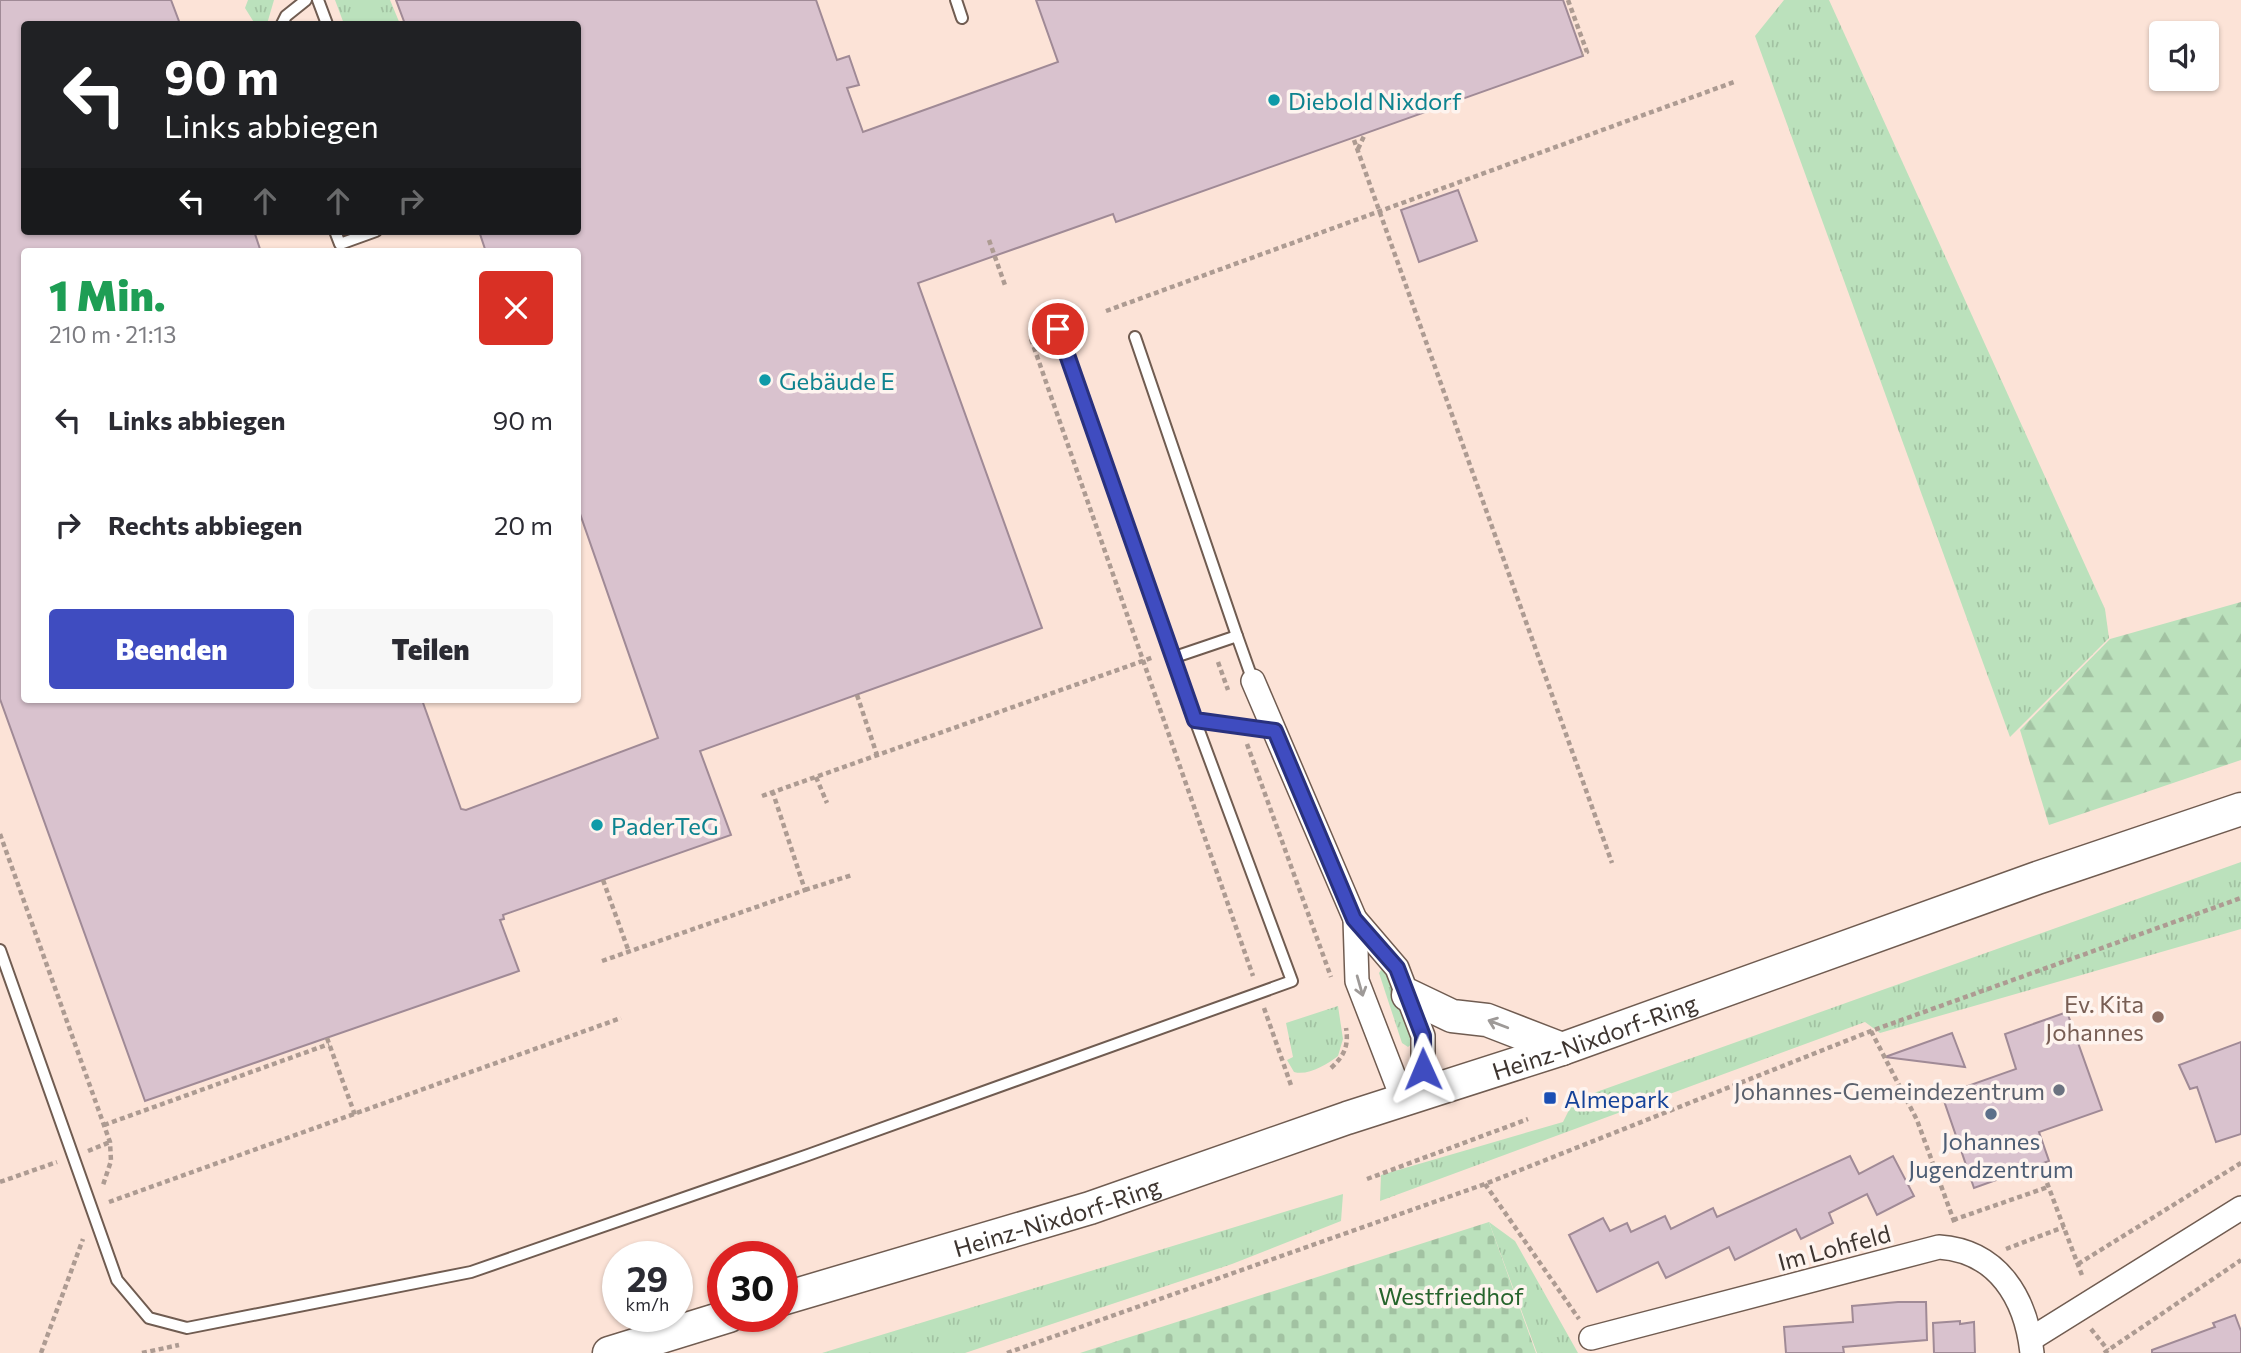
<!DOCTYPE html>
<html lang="de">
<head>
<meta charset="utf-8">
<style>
  body { margin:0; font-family:Commissioner,sans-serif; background:#f7f7f7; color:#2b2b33; height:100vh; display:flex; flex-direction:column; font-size:26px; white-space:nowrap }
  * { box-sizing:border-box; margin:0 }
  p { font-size:23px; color:#7c7c81 }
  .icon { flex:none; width:38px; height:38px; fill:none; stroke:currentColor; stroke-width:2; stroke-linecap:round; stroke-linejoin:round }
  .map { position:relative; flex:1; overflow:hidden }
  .drawer { position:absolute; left:21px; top:248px; width:560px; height:455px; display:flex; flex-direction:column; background:#fff; border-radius:7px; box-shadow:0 2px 5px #0004 }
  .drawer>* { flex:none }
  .top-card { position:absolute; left:21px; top:21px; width:560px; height:214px; border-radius:7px; box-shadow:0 2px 5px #0004; background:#202124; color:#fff; overflow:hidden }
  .tools { position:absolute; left:2149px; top:21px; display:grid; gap:14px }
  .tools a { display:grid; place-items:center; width:70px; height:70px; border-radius:7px; background:#fff; box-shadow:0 2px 5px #0004; font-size:35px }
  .speed { position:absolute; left:602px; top:1241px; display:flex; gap:14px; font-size:35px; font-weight:700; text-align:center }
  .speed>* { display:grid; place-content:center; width:91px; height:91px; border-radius:50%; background:#fff; box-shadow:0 2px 5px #0004; line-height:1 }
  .speed small { font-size:18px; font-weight:400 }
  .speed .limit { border:10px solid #d22; background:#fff; color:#111 }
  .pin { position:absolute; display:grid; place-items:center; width:60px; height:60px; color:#fff; margin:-30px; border:4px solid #fff; border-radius:50%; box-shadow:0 2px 7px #0007 }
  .me { position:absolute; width:77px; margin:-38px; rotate:359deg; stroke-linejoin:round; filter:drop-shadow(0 0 5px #0008) }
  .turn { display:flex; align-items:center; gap:24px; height:147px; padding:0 28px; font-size:32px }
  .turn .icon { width:91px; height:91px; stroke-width:2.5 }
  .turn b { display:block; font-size:49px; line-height:60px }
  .lanes { display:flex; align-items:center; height:66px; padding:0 28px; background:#0003; justify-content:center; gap:35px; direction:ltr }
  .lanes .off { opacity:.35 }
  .round { display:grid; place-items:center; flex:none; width:74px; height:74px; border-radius:7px; background:#f7f7f7 }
  .head { display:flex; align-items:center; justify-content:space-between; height:119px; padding:0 28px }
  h1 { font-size:42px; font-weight:800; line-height:52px; color:#1e9e55 }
  .primary-button { display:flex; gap:14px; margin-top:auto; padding:14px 28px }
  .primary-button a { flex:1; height:80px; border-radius:7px; background:#3f4cc0; color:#fff; font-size:28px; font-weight:800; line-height:80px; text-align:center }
  .primary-button a+a { background:#f7f7f7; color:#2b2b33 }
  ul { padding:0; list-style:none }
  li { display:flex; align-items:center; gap:21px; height:105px; padding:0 28px }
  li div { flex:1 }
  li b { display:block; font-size:26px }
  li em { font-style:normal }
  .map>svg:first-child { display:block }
  .grass { fill:url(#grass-tufts) }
  .forest { fill:url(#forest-firs) }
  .cemetery { fill:url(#cemetery-stones) }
  .building { fill:#d9c2ce; stroke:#a08a96; stroke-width:2 }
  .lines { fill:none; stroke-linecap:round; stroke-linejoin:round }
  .service-casing { stroke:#705c51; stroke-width:14 }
  .minor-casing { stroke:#705c51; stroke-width:26 }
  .secondary-casing { stroke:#705c51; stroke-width:35 }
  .path { stroke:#ad9b92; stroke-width:4.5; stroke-dasharray:5 3.5; stroke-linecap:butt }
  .service { stroke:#fff; stroke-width:10 }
  .minor { stroke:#fff; stroke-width:23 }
  .secondary { stroke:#fff; stroke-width:32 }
  .oneway { stroke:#9e9a98 }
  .route-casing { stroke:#29317d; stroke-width:18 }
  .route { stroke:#3f4cc0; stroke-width:12 }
  .culture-dot { fill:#0f9aa8; stroke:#fef4ef; stroke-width:2.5 }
  .education-dot { fill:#8d6e63; stroke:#fef4ef; stroke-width:2.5 }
  .worship-dot { fill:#6b7280; stroke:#fef4ef; stroke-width:2.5 }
  .transit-dot { fill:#1a4fb4; stroke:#fef4ef; stroke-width:2.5 }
  .service-dot { fill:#5c6f8a; stroke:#fef4ef; stroke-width:2.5 }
  .labels { text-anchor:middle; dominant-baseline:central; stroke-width:7; stroke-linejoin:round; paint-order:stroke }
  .culture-label { font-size:24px; fill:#0d838f; stroke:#fef4ef; text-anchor:start }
  .education-label { font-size:24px; fill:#785e54; stroke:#fef4ef; text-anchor:end }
  .street-label { font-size:24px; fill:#3e3530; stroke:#fef4ef }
  .worship-label { font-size:24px; fill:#5b616d; stroke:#fef4ef; text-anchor:end }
  .transit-label { font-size:24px; fill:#164399; stroke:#fef4ef; text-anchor:start }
  .service-label { font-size:24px; fill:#4e5e75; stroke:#fef4ef }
  .park-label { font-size:24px; fill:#26642c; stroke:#fef4ef }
</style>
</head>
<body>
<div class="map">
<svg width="2241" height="1353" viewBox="0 0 2241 1353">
  <defs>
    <pattern id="grass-tufts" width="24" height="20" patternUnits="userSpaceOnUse" patternTransform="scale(1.75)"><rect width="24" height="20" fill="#bbe1bc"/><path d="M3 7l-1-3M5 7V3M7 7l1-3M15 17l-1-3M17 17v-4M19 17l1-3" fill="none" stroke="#a2c2a2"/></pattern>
    <pattern id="forest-firs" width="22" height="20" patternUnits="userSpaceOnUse" patternTransform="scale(1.75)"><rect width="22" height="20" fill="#bbe1bc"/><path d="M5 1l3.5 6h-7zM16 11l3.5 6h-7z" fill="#a2c2a2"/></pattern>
    <pattern id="cemetery-stones" width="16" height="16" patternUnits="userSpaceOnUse" patternTransform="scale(1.75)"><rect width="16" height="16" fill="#bbe1bc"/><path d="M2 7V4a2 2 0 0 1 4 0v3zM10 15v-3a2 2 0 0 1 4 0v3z" fill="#a2c2a2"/></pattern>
  </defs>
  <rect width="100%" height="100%" fill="#fce3d7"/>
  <g class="grass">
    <path d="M 248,0 L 274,0 L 267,24 L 255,24 L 245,8 Z"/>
    <path d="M 335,0 L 390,0 L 400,24 L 344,24 Z"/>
    <path d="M 1784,0 L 1829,0 L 2105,609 L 2109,638 L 2010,737 L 1755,36 Z"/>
    <path d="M 2241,862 L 2241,929 L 1880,1033 L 1865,1022 L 1380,1201 L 1381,1175 L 1563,1122 L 1574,1100 Z"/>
    <path d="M 1381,970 L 1385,971 L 1411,1032 L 1414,1042 L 1408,1047 L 1402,1043 L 1379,973 Z"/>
    <path d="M 1338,1006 L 1343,1039 L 1338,1056 C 1326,1065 1308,1076 1294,1072 L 1287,1060 L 1293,1057 L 1286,1023 Z"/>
    <path d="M 1343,1194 L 1341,1221 L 1232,1264 L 965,1353 L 822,1353 Z"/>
    <path d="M 1489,1222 L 1515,1241 L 1578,1353 L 1537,1353 Z"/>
  </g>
  <path class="forest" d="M 2241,602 L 2241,760 L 2049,825 L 2020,730 L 2110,639 Z"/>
  <path class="cemetery" d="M 1489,1222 L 1536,1353 L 1080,1353 Z"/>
  <g class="building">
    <path d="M 0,0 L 171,0 L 180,24 L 24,24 L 24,231 L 254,231 L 261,252 L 24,252 L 24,700 L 422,700 L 461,809 L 466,810 L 658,738 L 578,508 L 578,252 L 486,252 L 479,231 L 578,231 L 578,24 L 405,24 L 396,0 L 816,0 L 837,60 L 849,56 L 859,85 L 847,88 L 863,132 L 1058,62 L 1036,0 L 1563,0 L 1583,56 L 1116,222 L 1113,214 L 918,283 L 1042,628 L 700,751 L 731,835 L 503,915 L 504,919 L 500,920 L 519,971 L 145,1101 L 0,699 Z"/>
    <path d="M 1458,190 L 1477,241 L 1419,262 L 1401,210 Z"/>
    <path d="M 2067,1012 L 2102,1110 L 2039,1132 L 2049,1161 L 1974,1188 L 1942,1095 L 2016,1069 L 2005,1034 Z"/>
    <path d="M 1952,1033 L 1965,1067 L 1885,1057 Z"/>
    <path d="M 2241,1042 L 2241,1134 L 2216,1142 L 2197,1087 L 2190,1089 L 2179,1065 Z"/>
    <path d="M 1850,1156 L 1859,1174 L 1893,1156 L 1914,1196 L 1877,1215 L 1867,1194 L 1829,1213 L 1833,1223 L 1801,1239 L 1796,1229 L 1735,1260 L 1729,1247 L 1666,1278 L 1658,1262 L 1597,1292 L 1569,1235 L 1603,1218 L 1610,1231 L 1627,1223 L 1631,1232 L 1665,1216 L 1671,1229 L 1713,1208 L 1717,1217 Z"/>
    <path d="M 1898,1302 L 1926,1302 L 1927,1340 L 1843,1347 L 1844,1353 L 1786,1353 L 1784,1327 L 1853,1322 L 1852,1306 Z"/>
    <path d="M 2235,1315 L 2241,1331 L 2241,1353 L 2152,1353 L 2152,1350 L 2215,1327 L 2213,1323 Z"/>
    <path d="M 1960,1321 L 1960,1324 L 1974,1322 L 1975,1353 L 1934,1353 L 1933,1323 Z"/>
  </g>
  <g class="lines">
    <g class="service-casing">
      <g id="service">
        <path d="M 318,0 L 327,24"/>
        <path d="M 956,0 L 962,18"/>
        <path d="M 282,24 L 286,16 L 306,0"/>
        <path d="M 335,231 L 340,244 L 376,231"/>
        <path d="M 1058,329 L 1172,658"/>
        <path d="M 1135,337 L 1237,636"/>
        <path d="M 1195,720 L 1275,731"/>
        <path d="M 0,950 L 117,1280 L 149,1318 L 187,1328 L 471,1272 L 808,1155 L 1292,981 L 1172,658 L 1237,636 L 1253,681"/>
      </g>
    </g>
    <g class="minor-casing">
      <g id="minor">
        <path d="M 1253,681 L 1355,919 L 1397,968 L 1423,1036 L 1423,1069 L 1403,1100"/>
        <path d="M 1355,919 L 1357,981 L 1403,1100"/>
        <path d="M 1591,1338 L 1939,1247 C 1998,1251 2026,1298 2032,1353"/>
        <path d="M 2031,1339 L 2241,1208"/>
      </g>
    </g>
    <g class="secondary-casing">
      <g id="secondary">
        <path d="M 1408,995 L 1452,1016 L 1487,1020 L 1562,1049"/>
        <path id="s1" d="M 782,1299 L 1090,1208 L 1347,1118 L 1562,1049 L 2037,878 L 2241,809"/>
        <path d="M 609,1353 L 729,1316"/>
      </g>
    </g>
    <g class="path">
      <path d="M 1568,0 L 1587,52 L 1582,54"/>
      <path d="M 1354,140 L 1612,863"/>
      <path d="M 1358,149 L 1365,134"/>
      <path d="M 989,240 L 1006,288"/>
      <path d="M 1106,311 L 1734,82"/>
      <path d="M 1031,339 L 1253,976"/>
      <path d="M 1218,662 L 1228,690"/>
      <path d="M 857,695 L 877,755"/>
      <path d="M 1247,744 L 1331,977"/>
      <path d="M 816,777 L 827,803"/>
      <path d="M 762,796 L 1154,657"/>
      <path d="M 0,834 L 110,1142 L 111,1161 L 103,1185"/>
      <path d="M 603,880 L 629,952"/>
      <path d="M 805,890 L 852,875"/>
      <path d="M 602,961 L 805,890 L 773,793"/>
      <path d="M 1264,1008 L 1292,1088"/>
      <path d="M 1871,1031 L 1917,1120 L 1955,1224"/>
      <path d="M 327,1038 L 355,1115"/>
      <path d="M 1331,1068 C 1344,1056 1349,1046 1346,1028"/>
      <path d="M 104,1125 L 329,1044"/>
      <path d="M 88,1151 L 110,1142"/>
      <path d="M 2041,1167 L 2083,1278"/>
      <path d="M 1367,1179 L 1528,1119"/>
      <path d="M 0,1182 L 57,1162"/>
      <path d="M 1485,1184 L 1579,1319"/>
      <path d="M 109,1202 L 621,1018"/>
      <path d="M 1953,1220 L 2048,1187"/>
      <path d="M 2006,1249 L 2064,1227"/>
      <path d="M 2078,1264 L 2241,1163"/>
      <path d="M 2091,1329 L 2108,1350"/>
      <path d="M 41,1353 L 83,1239"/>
      <path d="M 142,1353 L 179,1345"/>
      <path d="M 1007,1353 L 1485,1184 L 1871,1031 L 2241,898"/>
      <path d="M 2104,1353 L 2241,1260"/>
    </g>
    <use href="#service" class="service"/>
    <use href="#minor" class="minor"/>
    <use href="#secondary" class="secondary"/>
  </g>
  <defs><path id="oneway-shaft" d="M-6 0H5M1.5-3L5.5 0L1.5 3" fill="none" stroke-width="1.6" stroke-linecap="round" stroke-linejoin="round" transform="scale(1.75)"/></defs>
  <g class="oneway">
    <use href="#oneway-shaft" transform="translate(1360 986) rotate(74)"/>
    <use href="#oneway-shaft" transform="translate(1498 1024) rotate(-159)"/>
  </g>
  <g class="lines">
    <g class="route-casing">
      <path id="route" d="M 1058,329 L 1195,720 L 1275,731 L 1354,919 L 1397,968 L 1423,1036 L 1423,1069"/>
    </g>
    <use href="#route" class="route"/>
  </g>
  <g class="culture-dot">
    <circle cx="1274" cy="100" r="7"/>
    <circle cx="765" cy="380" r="7"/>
    <circle cx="597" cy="825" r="7"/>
  </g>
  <circle class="education-dot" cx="2158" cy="1017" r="7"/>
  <circle class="worship-dot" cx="2059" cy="1090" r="7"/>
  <rect class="transit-dot" x="1543" y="1091" width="14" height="14" rx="3.5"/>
  <circle class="service-dot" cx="1991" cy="1114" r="7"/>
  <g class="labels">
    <g class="culture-label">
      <text x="1288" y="100">Diebold Nixdorf</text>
      <text x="779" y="380">Gebäude E</text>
      <text x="611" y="825">PaderTeG</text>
    </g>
    <g class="education-label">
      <text x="2144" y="1003">Ev. Kita<tspan x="2144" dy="28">Johannes</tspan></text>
    </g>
    <g class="street-label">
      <text stroke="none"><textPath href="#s1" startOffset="854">Heinz-Nixdorf-Ring</textPath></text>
      <text stroke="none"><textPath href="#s1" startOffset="287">Heinz-Nixdorf-Ring</textPath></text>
      <text transform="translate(1834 1247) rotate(-15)">Im Lohfeld</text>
    </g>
    <g class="worship-label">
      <text x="2045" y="1090">Johannes-Gemeindezentrum</text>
    </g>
    <g class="transit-label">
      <text x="1564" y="1098">Almepark</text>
    </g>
    <g class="service-label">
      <text x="1991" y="1140">Johannes<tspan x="1991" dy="28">Jugendzentrum</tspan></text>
    </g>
    <g class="park-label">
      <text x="1451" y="1295">Westfriedhof</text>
    </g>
  </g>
</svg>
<div class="tools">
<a><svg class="icon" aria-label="sound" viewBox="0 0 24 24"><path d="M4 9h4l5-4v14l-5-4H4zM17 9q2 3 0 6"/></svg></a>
</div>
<div class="speed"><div>29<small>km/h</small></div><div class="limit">30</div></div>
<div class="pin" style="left:1058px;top:329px;background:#d93025"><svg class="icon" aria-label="arrive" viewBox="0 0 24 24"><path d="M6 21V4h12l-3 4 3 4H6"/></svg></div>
<svg class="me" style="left:1423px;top:1069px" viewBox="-20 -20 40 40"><path d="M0-17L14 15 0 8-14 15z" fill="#3f4cc0" stroke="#fff" stroke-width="4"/></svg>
<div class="top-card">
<div class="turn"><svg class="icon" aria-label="left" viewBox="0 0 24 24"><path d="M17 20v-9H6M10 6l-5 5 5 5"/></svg><div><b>90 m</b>Links abbiegen</div></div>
<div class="lanes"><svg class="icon" aria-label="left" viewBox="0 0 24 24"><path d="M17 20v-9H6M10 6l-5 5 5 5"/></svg><svg class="icon off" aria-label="ahead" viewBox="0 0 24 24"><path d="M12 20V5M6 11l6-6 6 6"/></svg><svg class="icon off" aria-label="ahead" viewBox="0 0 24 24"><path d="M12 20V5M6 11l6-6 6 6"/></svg><svg class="icon off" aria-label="right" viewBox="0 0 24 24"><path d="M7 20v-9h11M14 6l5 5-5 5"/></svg></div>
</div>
<section class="drawer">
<div class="head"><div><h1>1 Min.</h1><p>210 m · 21:13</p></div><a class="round" style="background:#d93025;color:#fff"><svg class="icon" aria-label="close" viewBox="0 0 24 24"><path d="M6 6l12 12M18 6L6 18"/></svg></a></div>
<ul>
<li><svg class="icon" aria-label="left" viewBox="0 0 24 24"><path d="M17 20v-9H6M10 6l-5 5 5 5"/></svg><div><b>Links abbiegen</b></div><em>90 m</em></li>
<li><svg class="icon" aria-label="right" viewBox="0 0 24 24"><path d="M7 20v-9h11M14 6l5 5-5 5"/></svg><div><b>Rechts abbiegen</b></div><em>20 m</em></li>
</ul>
<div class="primary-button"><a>Beenden</a><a>Teilen</a></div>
</section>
</div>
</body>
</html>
